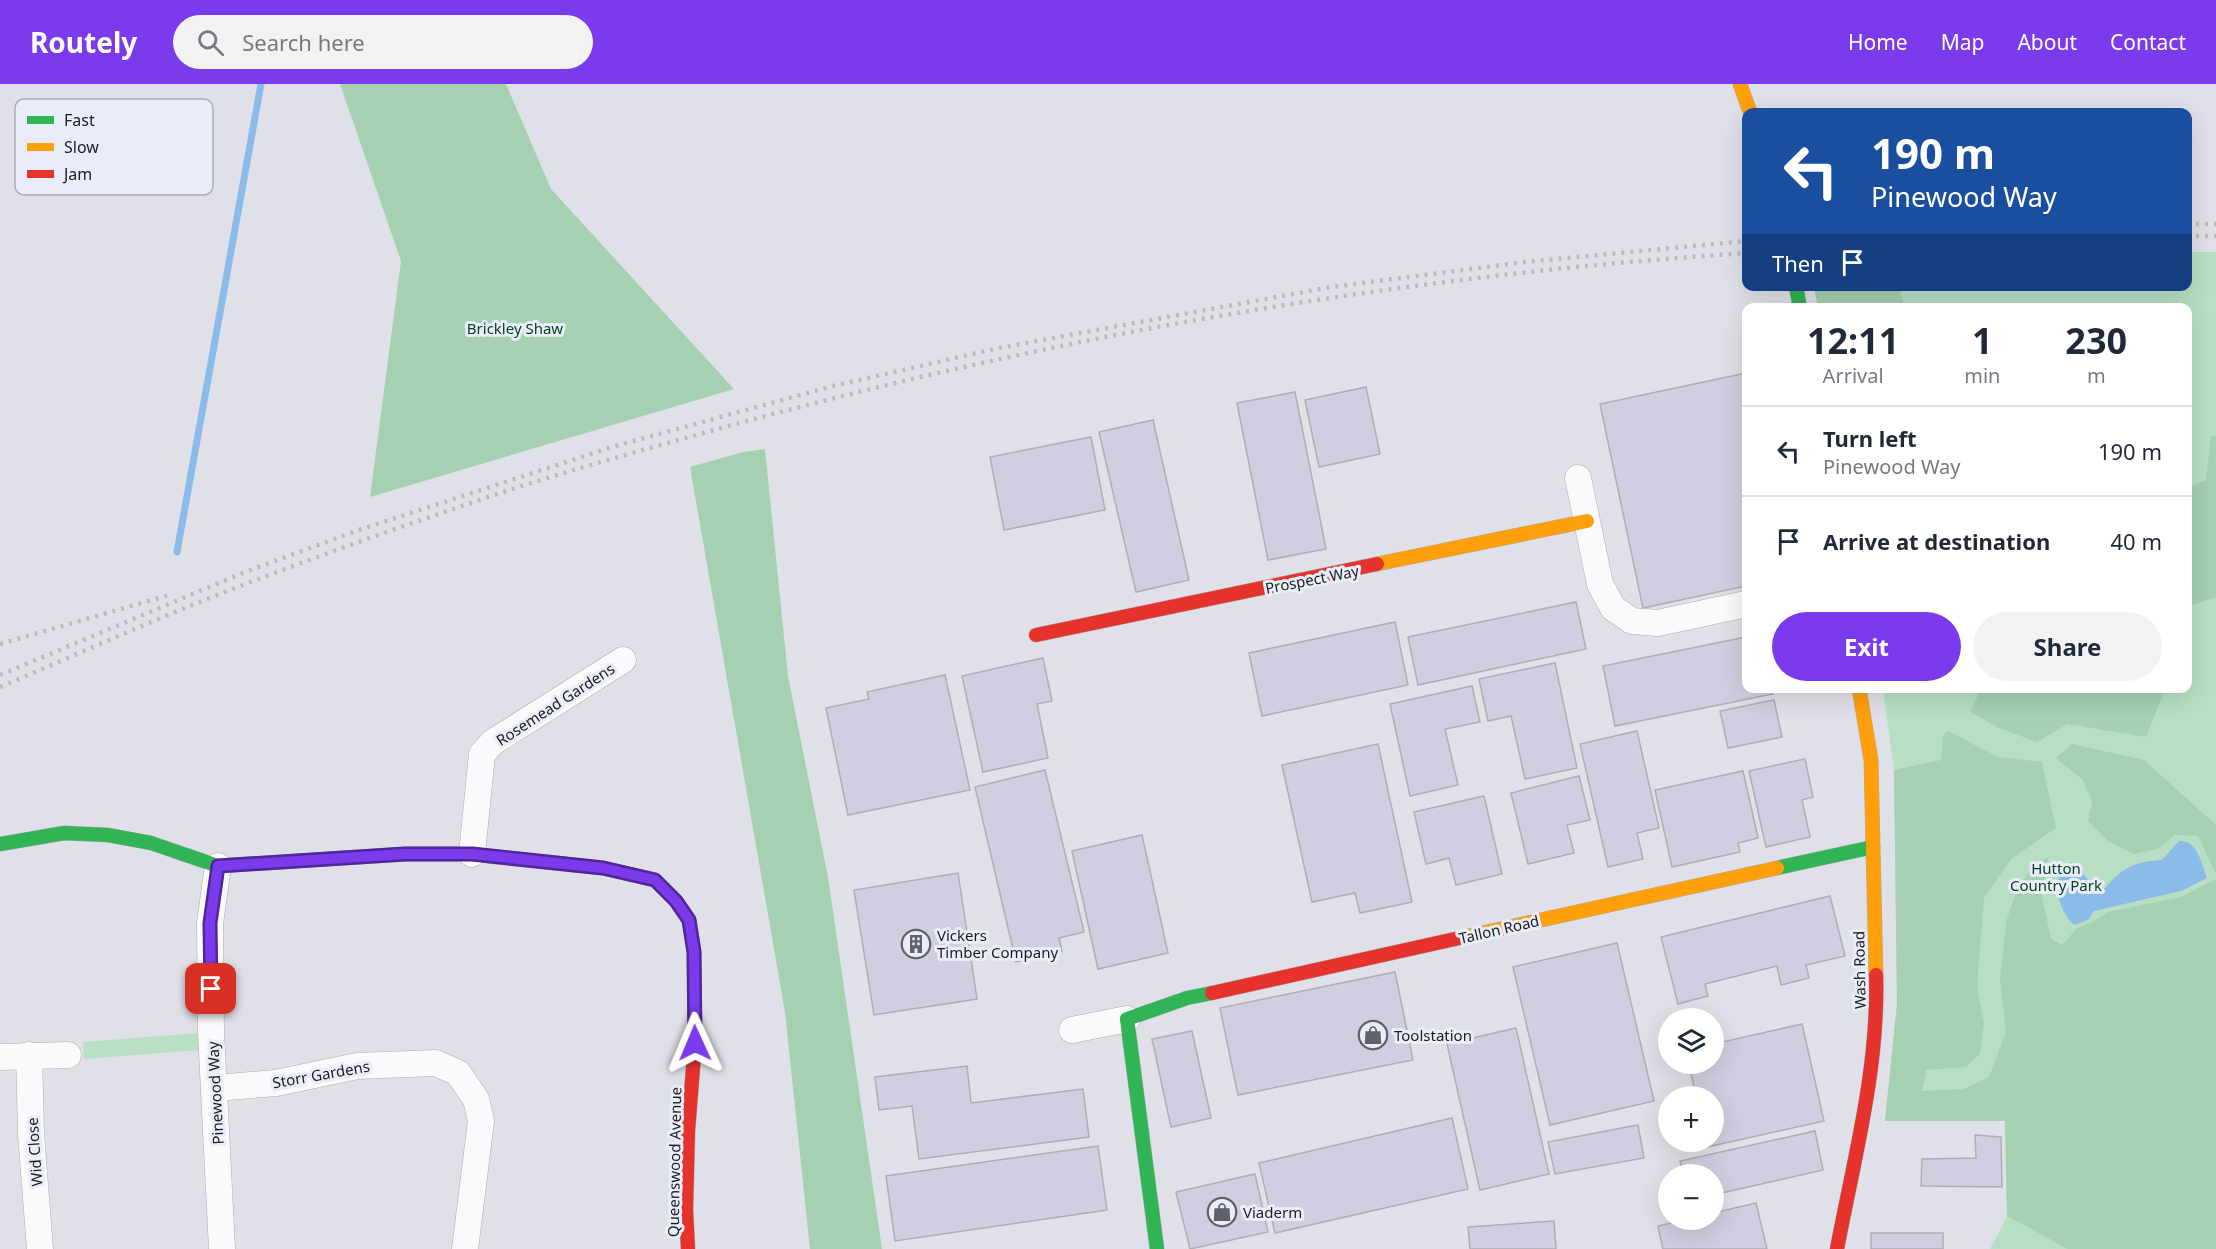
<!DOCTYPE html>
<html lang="en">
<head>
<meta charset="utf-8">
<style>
  body { margin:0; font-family:"Noto Sans",sans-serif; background:#f2f2f3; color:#1f2937; height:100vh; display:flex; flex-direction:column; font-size:22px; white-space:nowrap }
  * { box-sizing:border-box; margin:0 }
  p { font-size:20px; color:#747a83 }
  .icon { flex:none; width:33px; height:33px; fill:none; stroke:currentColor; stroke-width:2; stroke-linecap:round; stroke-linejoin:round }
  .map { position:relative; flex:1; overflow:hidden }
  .drawer { position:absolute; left:1742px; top:219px; width:450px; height:390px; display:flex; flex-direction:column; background:#fff; border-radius:12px; box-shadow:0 6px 24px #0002 }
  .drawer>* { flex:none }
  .hud { position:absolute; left:1742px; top:24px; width:450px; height:183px; border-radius:12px; box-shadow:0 6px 24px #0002; background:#1a4fa0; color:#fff; overflow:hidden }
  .tools { position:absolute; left:1658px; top:924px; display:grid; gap:12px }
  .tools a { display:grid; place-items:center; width:66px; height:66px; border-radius:50%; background:#fff; box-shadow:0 6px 24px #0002; font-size:30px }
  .pin { position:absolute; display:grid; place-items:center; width:51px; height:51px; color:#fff; margin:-26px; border-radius:12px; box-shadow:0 3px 9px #0006 }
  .me { position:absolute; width:66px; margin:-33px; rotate:359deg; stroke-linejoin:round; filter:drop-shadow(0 0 4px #0008) }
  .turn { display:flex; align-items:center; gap:21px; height:126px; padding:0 30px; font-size:27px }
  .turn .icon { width:78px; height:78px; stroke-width:2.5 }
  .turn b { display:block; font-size:42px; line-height:51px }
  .then { display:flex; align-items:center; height:57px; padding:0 30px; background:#0003; gap:12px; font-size:22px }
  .eta { display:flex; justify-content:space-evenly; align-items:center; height:102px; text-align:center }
  .eta b { font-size:36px; font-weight:700; line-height:42px }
  .action { display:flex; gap:12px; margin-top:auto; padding:12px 30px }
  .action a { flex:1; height:69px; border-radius:36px; background:#7c3aed; color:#fff; font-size:24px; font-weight:700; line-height:69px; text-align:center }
  .action a+a { background:#f2f2f3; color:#1f2937 }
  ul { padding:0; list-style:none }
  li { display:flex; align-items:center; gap:18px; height:90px; padding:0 30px; border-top:2px solid #e0e1e3 }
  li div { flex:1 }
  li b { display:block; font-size:22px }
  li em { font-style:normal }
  header { display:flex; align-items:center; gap:36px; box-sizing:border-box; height:84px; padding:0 30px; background:#7c3aed; color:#fff }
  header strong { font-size:28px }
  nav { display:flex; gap:33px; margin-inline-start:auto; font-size:21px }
  .search { width:420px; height:54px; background:#f2f2f3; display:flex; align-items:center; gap:15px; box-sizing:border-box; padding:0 21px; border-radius:33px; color:#747a83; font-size:22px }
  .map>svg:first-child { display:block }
  .green { fill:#b8dfc3 }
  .forest { fill:#a6d0b2 }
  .water { fill:#8bbbe9 }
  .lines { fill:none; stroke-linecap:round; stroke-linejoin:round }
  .stream { stroke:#8bbbe9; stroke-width:7 }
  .building { fill:#d2cee1; stroke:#aeaeb4; stroke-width:1.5 }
  .street-casing { stroke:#acadb2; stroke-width:27 }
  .fast-casing { stroke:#acadb2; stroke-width:15 }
  .slow-casing { stroke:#acadb2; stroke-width:15 }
  .jam-casing { stroke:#acadb2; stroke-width:15 }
  .street { stroke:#fafafc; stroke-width:26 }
  .fast { stroke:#30b455; stroke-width:14 }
  .slow { stroke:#ff9f0a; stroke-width:14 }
  .jam { stroke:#e5322d; stroke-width:14 }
  .rail { stroke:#bbbbbd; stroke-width:4.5; stroke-dasharray:3 6; stroke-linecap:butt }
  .route-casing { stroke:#51269a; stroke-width:15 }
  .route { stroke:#7c3aed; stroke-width:10 }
  .labels { text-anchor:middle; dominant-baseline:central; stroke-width:6; stroke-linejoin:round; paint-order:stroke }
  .park-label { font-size:15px; fill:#08431c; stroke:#e9edf9 }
  .street-label { font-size:15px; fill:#1b1d21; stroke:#e9edf9 }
  .poi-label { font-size:15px; fill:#1b1d21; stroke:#e9edf9; text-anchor:start }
  .key { fill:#e9edf9; stroke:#abafb8; stroke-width:1.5 }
  .key-label { font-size:16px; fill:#1b1d21 }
</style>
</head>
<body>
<header>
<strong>Routely</strong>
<div class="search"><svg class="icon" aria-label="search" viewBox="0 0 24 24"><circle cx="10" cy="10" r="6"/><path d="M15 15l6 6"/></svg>Search here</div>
<nav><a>Home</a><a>Map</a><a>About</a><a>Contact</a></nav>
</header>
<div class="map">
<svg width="2216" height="1165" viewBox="0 0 2216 1165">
  <rect width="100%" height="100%" fill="#e0e1e8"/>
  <g class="green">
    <path d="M 2187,168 L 2216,168 L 2216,1165 L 1990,1165 L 2007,1132 L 2005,1037 L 1885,1037 L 1897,920 L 1894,686 L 1883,605 L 2187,604 L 2187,224 L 1818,223 L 1814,203 L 2187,202 Z"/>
    <path d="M 211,948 L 213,965 L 84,975 L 83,958 Z"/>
  </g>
  <g class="forest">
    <path d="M 340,0 L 506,0 L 551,105 L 734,305 L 370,413 L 401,177 Z"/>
    <path d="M 1814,203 L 1899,203 L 1904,223 L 1818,223 Z"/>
    <path d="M 2211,352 L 2216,352 L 2216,513 L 2187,523 L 2187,404 L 2206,396 Z"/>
    <path d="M 765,365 L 788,592 L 828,793 L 882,1165 L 810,1165 L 785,928 L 690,383 L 743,368 Z"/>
    <path d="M 2162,604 L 2164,608 L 2146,653 L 2067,640 L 2037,658 L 1999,644 L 1970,628 L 1981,605 Z"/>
    <path d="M 1948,647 L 1998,673 L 2042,678 L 2056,744 L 2011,775 L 1984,814 L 1977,902 L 1984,940 L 1980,970 L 1966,983 L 1926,986 L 1922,1007 L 1964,1005 L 1989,993 L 2006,948 L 2000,894 L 2006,838 L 2016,808 L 2030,786 L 2048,773 L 2042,812 L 2051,855 L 2062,861 L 2077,844 L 2092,838 L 2108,828 L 2181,813 L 2216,795 L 2216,1165 L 2068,1165 L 2007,1132 L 2005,1037 L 1885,1037 L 1897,920 L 1894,686 L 1941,676 L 1943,652 Z"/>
    <path d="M 2072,660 L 2144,676 L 2216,741 L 2216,790 L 2198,752 L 2175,751 L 2157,765 L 2134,770 L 2108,757 L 2088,737 L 2092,718 L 2083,696 L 2056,674 Z"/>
  </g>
  <path class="water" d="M 2179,757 C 2197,755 2202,780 2207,794 L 2181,807 L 2094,827 L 2088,836 L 2074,841 C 2057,825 2049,791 2072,778 L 2094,802 L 2105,804 C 2124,783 2133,778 2162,776 Z"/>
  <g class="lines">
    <path class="stream" d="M 177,468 L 261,0"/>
  </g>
  <g class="building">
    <path d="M 1746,289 L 1746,502 L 1643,524 L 1600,320 Z"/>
    <path d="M 1366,303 L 1380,370 L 1319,383 L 1305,316 Z"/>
    <path d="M 1295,308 L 1326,465 L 1268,476 L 1237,319 Z"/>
    <path d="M 1153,336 L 1189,496 L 1136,508 L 1099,348 Z"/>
    <path d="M 1091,353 L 1105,426 L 1004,446 L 990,373 Z"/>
    <path d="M 1576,518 L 1586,565 L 1418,601 L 1408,553 Z"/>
    <path d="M 1395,538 L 1408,601 L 1262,632 L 1249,569 Z"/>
    <path d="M 1746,553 L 1746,604 L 1772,604 L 1773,610 L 1615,642 L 1603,582 Z"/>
    <path d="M 1043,574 L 1052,617 L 1037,620 L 1048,674 L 983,688 L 962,592 Z"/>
    <path d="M 1555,579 L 1577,684 L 1525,695 L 1511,632 L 1488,637 L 1479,595 Z"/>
    <path d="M 945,591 L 970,706 L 848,731 L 826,624 L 869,615 L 867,608 Z"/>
    <path d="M 1472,602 L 1480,638 L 1445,645 L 1458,701 L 1410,712 L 1390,620 Z"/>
    <path d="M 1774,616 L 1782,653 L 1728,664 L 1720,627 Z"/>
    <path d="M 1637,647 L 1659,744 L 1637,749 L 1643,775 L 1608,783 L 1580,660 Z"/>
    <path d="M 1378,660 L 1412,818 L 1360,829 L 1355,809 L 1312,818 L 1282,681 Z"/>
    <path d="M 1805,675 L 1813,713 L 1802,716 L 1810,753 L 1766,763 L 1749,687 Z"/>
    <path d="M 1045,686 L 1084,848 L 1059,854 L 1062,867 L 1016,878 L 975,703 Z"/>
    <path d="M 1743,687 L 1758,754 L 1738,759 L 1740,768 L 1672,783 L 1655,706 Z"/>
    <path d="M 1579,692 L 1590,736 L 1567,741 L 1574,769 L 1528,780 L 1511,709 Z"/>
    <path d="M 1484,712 L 1502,790 L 1456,801 L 1449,774 L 1426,780 L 1414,728 Z"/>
    <path d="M 1142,751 L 1168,869 L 1098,885 L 1072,767 Z"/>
    <path d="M 958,789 L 977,915 L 874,931 L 854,806 Z"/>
    <path d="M 1830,812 L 1845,872 L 1806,881 L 1809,894 L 1781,901 L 1777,882 L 1705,900 L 1708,912 L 1678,920 L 1661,853 Z"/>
    <path d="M 1617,859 L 1654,1017 L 1550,1041 L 1513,883 Z"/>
    <path d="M 1395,888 L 1413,976 L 1238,1011 L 1220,924 Z"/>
    <path d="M 1802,940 L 1824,1037 L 1707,1063 L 1706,1058 L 1713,1058 L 1713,1012 L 1696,1012 L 1689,980 L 1713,980 L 1713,960 Z"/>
    <path d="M 1516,944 L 1549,1090 L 1480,1106 L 1447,960 Z"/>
    <path d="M 1192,947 L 1211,1034 L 1171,1043 L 1152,955 Z"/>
    <path d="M 967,982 L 971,1019 L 1083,1005 L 1089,1053 L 919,1075 L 912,1022 L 879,1026 L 875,993 Z"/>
    <path d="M 1452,1034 L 1468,1105 L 1275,1149 L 1259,1079 Z"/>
    <path d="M 1638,1041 L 1644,1074 L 1555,1090 L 1548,1058 Z"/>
    <path d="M 1815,1047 L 1823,1086 L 1713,1111 L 1713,1090 L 1683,1090 L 1680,1077 Z"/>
    <path d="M 1975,1051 L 2001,1053 L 2002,1103 L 1921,1102 L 1922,1075 L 1976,1074 Z"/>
    <path d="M 1098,1062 L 1107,1126 L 895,1157 L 886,1092 Z"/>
    <path d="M 1255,1090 L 1268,1148 L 1190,1165 L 1176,1108 Z"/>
    <path d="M 1756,1119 L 1767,1165 L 1663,1165 L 1658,1142 L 1685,1136 L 1713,1136 L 1713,1129 Z"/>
    <path d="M 1554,1137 L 1556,1165 L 1470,1165 L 1468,1143 Z"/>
    <rect x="1871" y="1149" width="72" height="16"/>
  </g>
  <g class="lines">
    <g class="street-casing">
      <g id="street">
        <path d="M 1578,394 L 1600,500 L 1613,524 L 1632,537 L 1658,539 L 1746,520"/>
        <path d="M 472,770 L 482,670 L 493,658 L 623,576"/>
        <path d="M 218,782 L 210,839 L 211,948 L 222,1165"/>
        <path d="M 1072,946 L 1127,935"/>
        <path d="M 29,971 L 31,1050 L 40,1165"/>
        <path d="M 0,973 L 68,971"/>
        <path d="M 215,1004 L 276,999 L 357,982 L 436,979 L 458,989 L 476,1015 L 481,1037 L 465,1165"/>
      </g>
    </g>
    <g class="fast-casing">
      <g id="fast">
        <path d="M 1796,202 L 1800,224"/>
        <path d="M 0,760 L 64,749 L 108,751 L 151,759 L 218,782 L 405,770 L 472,770 L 497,773"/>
        <path d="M 1777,784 L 1873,763"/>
        <path d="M 1157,1165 L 1127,935 L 1187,914 L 1212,909"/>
      </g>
    </g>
    <g class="slow-casing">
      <g id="slow">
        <path d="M 1740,0 L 1750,28"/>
        <path d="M 1377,480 L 1587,437"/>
        <path d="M 1859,604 L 1871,676 L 1876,891"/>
        <path d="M 1464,853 L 1777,784"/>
      </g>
    </g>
    <g class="jam-casing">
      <g id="jam">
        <path d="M 1036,551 L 1377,480"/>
        <path d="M 497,773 L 603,784 L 655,796 L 676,817 L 689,836 L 694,868 L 695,959 L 688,1047 L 686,1126 L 688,1165"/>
        <path d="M 1212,909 L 1464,853"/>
        <path d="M 1837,1165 C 1854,1075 1879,983 1876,891"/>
      </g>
    </g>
    <use href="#street" class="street"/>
    <use href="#fast" class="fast"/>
    <use href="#slow" class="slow"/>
    <use href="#jam" class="jam"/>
    <g class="rail">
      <path d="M 2187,140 L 2216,140"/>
      <path d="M 2187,152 L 2216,152"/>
      <path d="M 0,560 L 173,510"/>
      <path d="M 0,591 L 245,488 L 359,446 L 612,363 L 833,302 L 999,264 L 1331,203 L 1525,178 L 1746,157"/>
      <path d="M 0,603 C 81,569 161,532 243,501 C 316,473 391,446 465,421 C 542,394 621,372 700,350 C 1041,254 1393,192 1746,169"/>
    </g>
  </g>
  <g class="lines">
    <g class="route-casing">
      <path id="route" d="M 211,905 L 210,839 L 218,782 L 405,770 L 472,770 L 603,784 L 655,796 L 676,817 L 689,836 L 694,868 L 695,959"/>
    </g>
    <use href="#route" class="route"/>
  </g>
  <defs>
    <g id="building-ring" transform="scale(1.5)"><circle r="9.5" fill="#e9edf9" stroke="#606267" stroke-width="1.5"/><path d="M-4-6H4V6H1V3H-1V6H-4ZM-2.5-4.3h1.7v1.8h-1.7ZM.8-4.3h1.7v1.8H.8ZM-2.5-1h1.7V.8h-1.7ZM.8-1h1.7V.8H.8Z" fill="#606267"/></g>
    <g id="shop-ring" transform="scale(1.5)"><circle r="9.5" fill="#e9edf9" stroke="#606267" stroke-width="1.5"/><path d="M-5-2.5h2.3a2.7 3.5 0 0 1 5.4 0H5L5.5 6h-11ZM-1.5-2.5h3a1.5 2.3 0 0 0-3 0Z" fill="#606267"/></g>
  </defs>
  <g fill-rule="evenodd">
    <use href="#building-ring" x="916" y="860"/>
    <use href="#shop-ring" x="1373" y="951"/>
    <use href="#shop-ring" x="1222" y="1128"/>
  </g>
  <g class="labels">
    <g class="park-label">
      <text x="515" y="244">Brickley Shaw</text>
      <text x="2056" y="784">Hutton<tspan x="2056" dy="17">Country Park</tspan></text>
    </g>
    <g class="street-label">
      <text transform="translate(1312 495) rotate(-11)">Prospect Way</text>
      <text transform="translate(555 620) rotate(-33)">Rosemead Gardens</text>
      <text transform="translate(1499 845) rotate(-13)">Tallon Road</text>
      <text transform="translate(1859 886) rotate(-91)">Wash Road</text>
      <text transform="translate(321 990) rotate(-10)">Storr Gardens</text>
      <text transform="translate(215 1009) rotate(-93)">Pinewood Way</text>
      <text transform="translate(34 1068) rotate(-94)">Wid Close</text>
      <text transform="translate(674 1078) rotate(-89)">Queenswood Avenue</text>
    </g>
    <g class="poi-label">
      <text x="937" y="851">Vickers<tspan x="937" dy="17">Timber Company</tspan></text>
      <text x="1394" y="951">Toolstation</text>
      <text x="1243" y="1128">Viaderm</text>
    </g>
  </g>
  <rect x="15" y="15" width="198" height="96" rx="9" class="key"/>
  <rect x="27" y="32" width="27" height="8" fill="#30b455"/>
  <rect x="27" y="59" width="27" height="8" fill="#ff9f0a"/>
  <rect x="27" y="86" width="27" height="8" fill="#e5322d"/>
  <g class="key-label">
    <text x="64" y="42">Fast</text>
    <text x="64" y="69">Slow</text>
    <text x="64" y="96">Jam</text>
  </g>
</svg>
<div class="tools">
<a><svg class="icon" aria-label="layers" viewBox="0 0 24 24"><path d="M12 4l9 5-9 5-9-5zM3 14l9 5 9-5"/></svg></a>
<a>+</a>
<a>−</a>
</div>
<div class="pin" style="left:211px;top:905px;background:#d93025"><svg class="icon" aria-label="arrive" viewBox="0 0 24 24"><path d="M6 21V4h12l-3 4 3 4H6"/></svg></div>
<svg class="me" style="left:695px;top:959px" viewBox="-20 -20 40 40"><path d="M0-17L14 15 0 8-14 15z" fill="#7c3aed" stroke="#fff" stroke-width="4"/></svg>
<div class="hud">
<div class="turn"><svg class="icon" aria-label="left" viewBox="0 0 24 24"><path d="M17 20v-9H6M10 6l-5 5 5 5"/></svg><div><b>190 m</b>Pinewood Way</div></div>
<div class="then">Then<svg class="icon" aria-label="arrive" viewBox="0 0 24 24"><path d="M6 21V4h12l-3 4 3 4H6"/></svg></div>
</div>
<section class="drawer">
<div class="eta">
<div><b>12:11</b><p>Arrival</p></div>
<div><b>1</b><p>min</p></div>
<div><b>230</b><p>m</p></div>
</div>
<ul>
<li><svg class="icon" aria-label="left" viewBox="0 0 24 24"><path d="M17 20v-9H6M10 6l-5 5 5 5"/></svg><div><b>Turn left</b><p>Pinewood Way</p></div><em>190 m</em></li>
<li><svg class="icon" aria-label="arrive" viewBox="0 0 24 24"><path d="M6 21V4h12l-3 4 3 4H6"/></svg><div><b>Arrive at destination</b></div><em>40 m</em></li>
</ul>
<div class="action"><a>Exit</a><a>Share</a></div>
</section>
</div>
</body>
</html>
